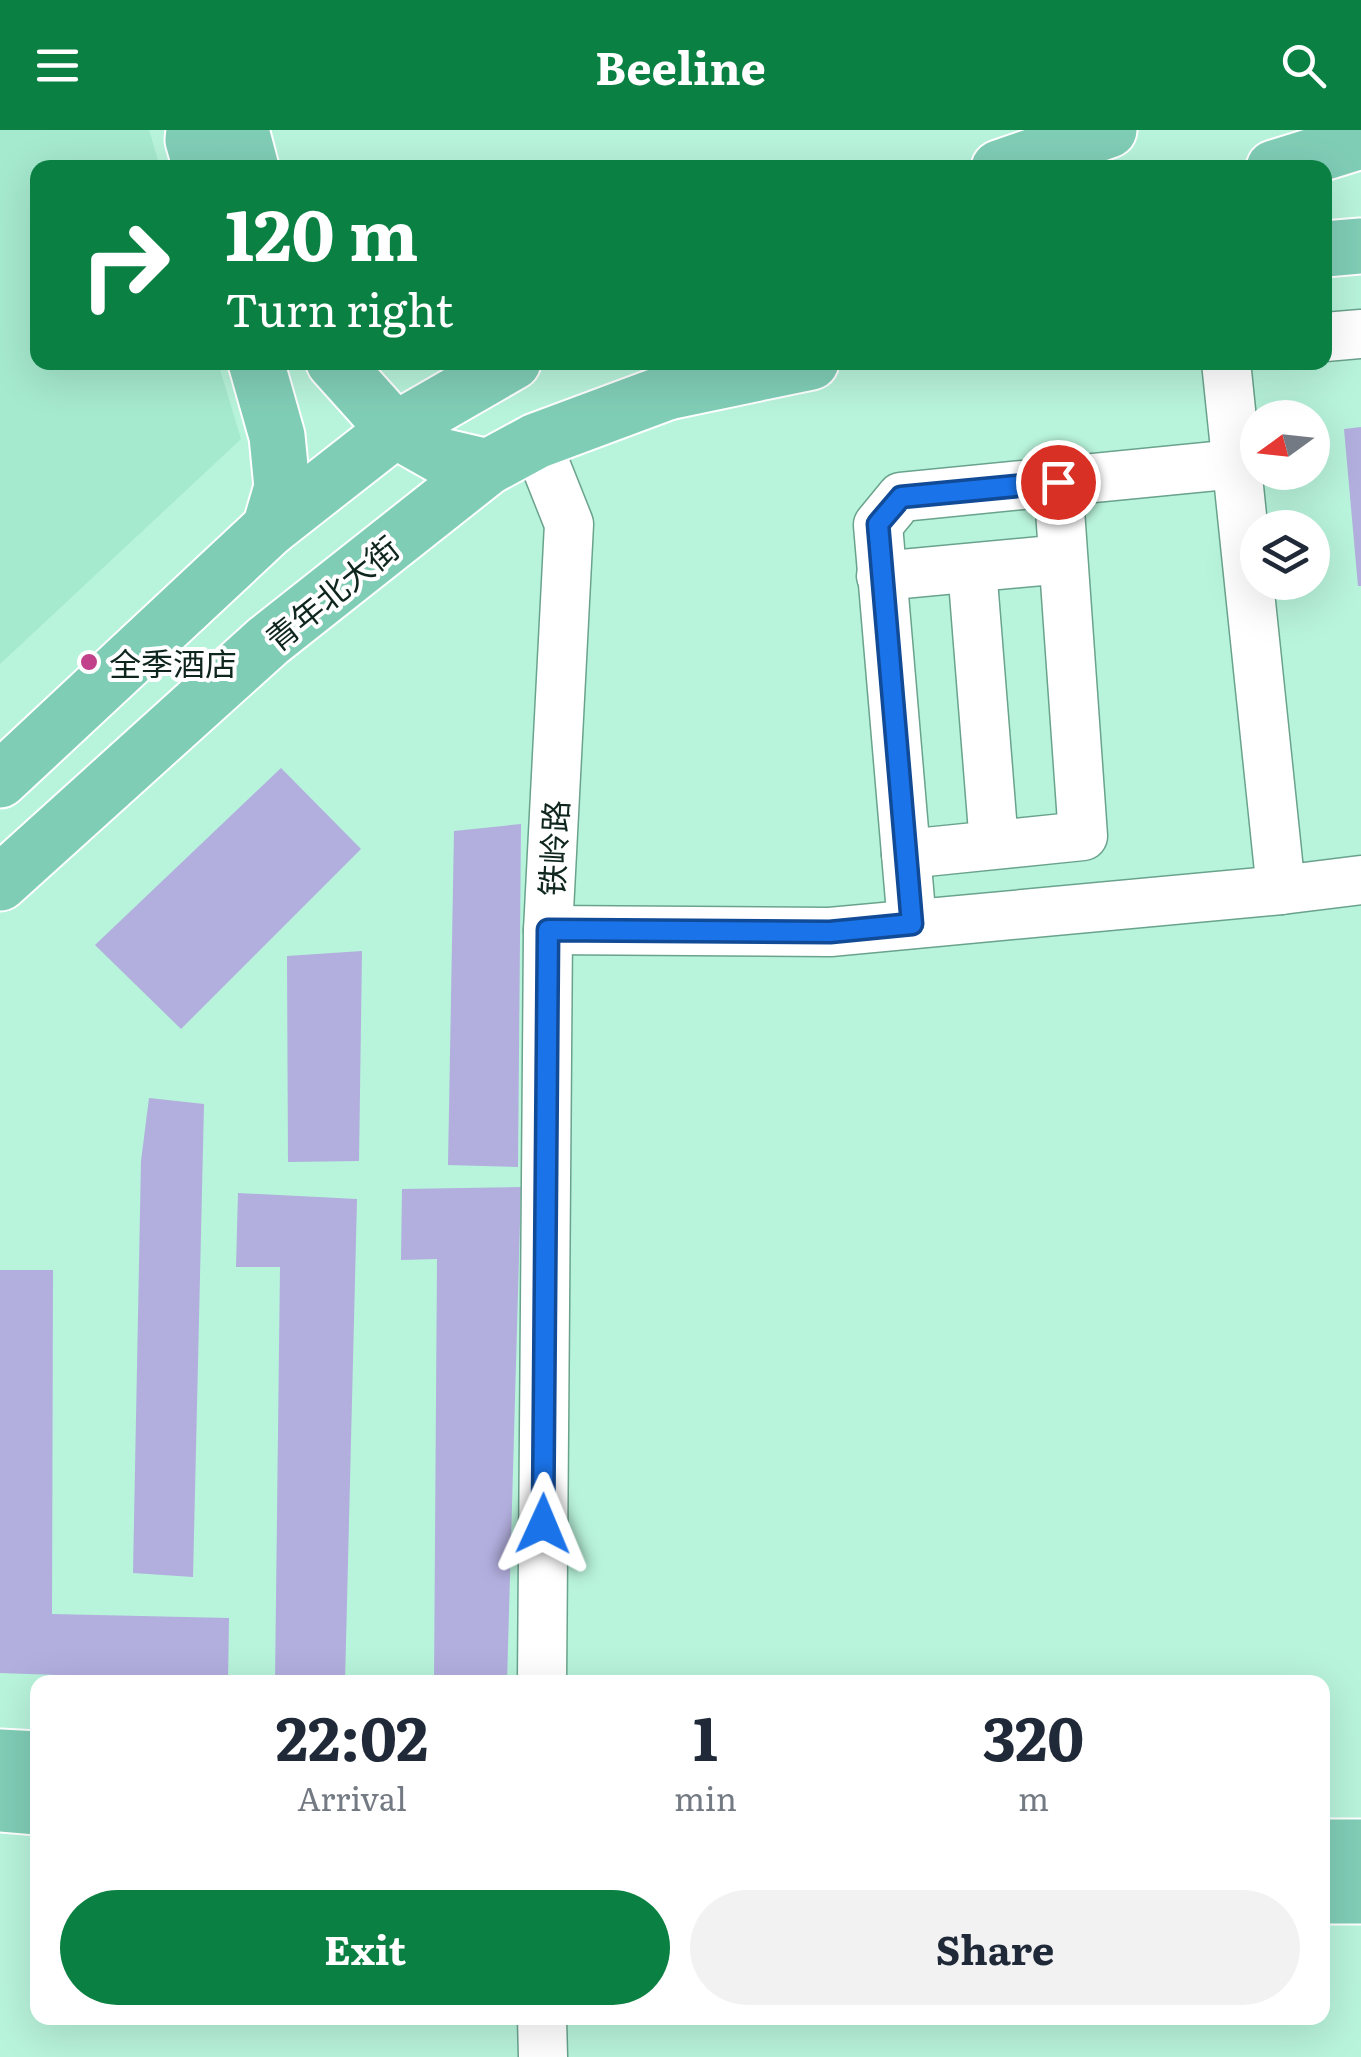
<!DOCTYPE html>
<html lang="en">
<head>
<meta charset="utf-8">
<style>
  body { margin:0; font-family:Literata,"Noto Sans SC",serif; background:#f2f2f3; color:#1f2937; height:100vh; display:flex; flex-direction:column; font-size:38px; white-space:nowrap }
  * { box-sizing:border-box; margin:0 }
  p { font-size:32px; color:#747a83 }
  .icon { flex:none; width:55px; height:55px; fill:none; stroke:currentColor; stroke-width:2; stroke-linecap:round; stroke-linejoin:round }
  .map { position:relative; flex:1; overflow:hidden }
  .panel { position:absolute; left:30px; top:1545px; width:1300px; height:350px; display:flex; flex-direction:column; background:#fff; border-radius:20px; box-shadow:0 10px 40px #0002 }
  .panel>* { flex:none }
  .guide { position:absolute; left:30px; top:30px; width:1302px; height:210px; border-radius:20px; box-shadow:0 10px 40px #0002; background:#0b8043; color:#fff; overflow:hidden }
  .needle { width:65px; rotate:255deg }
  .buttons { position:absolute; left:1240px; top:270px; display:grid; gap:20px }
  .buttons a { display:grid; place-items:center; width:90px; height:90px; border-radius:50%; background:#fff; box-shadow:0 10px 40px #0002; font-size:50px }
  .pin { position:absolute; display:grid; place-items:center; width:85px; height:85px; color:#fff; margin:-42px; border:5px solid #fff; border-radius:50%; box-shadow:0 2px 10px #0007 }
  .me { position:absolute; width:110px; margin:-55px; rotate:1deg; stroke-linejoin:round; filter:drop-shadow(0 0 8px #0008) }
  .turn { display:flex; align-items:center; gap:35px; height:210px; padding:0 30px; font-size:45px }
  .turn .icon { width:130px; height:130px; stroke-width:2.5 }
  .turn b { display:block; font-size:70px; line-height:85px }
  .eta { display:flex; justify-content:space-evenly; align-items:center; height:170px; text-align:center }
  .eta b { font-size:60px; font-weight:700; line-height:70px }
  .button { display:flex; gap:20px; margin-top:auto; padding:20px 30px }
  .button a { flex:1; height:115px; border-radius:60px; background:#0b8043; color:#fff; font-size:40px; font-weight:700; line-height:115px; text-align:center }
  .button a+a { background:#f2f2f3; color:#1f2937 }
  header { display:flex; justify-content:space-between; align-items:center; height:130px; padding:0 30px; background:#0b8043; color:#fff; font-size:45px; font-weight:700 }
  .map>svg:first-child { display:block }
  .built { fill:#a5e9ce }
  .building { fill:#b2aede }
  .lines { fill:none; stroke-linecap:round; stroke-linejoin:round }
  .minor-casing { stroke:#6aa38d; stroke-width:51 }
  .major-casing { stroke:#fff; stroke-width:59 }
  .minor { stroke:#fff; stroke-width:48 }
  .major { stroke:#80cdb6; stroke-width:55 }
  .route-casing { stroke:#114b97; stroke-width:25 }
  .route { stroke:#1a73e8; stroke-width:18 }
  .poi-dot { fill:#c1418b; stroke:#fff; stroke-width:4 }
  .labels { text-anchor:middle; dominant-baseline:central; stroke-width:8; stroke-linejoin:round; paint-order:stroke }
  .street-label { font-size:32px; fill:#0f261e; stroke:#fff }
  .poi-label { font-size:32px; fill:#0f261e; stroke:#fff; text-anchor:start }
</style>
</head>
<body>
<header><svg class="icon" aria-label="menu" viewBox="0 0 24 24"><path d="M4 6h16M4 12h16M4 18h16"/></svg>Beeline<svg class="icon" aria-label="search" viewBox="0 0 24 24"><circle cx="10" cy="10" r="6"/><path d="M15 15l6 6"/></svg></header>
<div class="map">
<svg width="1361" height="1927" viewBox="0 0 1361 1927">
  <rect width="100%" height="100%" fill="#b8f3db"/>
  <path class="built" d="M 0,0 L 149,0 L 160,37 L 38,38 L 38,232 L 218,233 L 241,309 L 0,534 Z"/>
  <g class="building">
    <path d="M 1361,297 L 1361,456 L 1358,456 L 1344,299 Z"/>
    <path d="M 281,638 L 361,719 L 181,899 L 95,815 Z"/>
    <path d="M 521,694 L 518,1037 L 448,1035 L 454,701 Z"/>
    <path d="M 362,821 L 359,1031 L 288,1032 L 287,826 Z"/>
    <path d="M 149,968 L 204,974 L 193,1447 L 133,1443 L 141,1031 Z"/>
    <path d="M 521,1057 L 507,1552 L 434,1552 L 437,1129 L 401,1130 L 402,1059 Z"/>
    <path d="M 238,1063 L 357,1069 L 345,1552 L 275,1552 L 280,1137 L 236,1137 Z"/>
    <path d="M 0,1140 L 53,1140 L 52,1484 L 229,1488 L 228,1551 L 0,1543 Z"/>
  </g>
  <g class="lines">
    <g class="minor-casing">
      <g id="minor">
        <path d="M 1325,207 L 1361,204"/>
        <path d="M 1226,232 L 1281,760 L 1361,750"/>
        <path d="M 536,311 L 569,394 L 548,800 L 542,1552"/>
        <path d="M 972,438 L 994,714"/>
        <path d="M 881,446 L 1063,429"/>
        <path d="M 906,724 L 1083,706 L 1058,352"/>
        <path d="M 912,794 L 878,395 L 901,367 L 1236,334"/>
        <path d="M 548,800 L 830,802 L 1281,760"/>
        <path d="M 542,1888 L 543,1927"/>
      </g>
    </g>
    <g class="major-casing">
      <g id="major">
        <path d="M 194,0 L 193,10 L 201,38"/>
        <path d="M 241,0 L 251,38"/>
        <path d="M 999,38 L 1109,0"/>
        <path d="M 1274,38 L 1361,11"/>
        <path d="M 1325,119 L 1361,116"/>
        <path d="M 256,232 L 277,306 L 282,357 L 270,398"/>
        <path d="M 334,232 L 395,300 L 441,326 L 488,337"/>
        <path d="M 672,261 L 811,232"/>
        <path d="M 0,650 L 270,398 L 395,300 L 513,232"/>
        <path d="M 0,753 L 268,511 L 488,337 L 536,311 L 665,263 L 710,232"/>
        <path d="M 0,1627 L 38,1629"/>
        <path d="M 0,1674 L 38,1677"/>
        <path d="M 1322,1717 L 1361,1717"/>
        <path d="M 1322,1766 L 1361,1766"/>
      </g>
    </g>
    <use href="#minor" class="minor"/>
    <use href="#major" class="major"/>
  </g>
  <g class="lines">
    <g class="route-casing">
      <path id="route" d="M 543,1394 L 548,800 L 830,802 L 912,794 L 878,394 L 901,367 L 1058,352"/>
    </g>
    <use href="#route" class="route"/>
  </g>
  <circle class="poi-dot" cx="89" cy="532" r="10"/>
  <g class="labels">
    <g class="street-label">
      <text transform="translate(331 462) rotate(-39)">青年北大街</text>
      <text transform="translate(552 718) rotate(-87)">铁岭路</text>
    </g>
    <g class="poi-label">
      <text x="109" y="532">全季酒店</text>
    </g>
  </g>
</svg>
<div class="buttons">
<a><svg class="needle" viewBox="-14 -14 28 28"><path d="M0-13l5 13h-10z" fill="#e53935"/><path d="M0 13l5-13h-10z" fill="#747a83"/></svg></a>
<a><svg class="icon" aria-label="layers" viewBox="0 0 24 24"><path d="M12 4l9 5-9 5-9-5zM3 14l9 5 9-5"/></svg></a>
</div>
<div class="pin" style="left:1058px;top:352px;background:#d93025"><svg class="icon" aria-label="arrive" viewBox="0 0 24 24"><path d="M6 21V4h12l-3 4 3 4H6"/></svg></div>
<svg class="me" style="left:543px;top:1394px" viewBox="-20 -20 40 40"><path d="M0-17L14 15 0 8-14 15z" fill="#1a73e8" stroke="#fff" stroke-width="4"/></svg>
<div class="guide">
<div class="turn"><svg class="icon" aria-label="right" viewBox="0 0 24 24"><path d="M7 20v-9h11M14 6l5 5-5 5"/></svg><div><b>120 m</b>Turn right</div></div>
</div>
<section class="panel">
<div class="eta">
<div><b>22:02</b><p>Arrival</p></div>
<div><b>1</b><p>min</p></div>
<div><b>320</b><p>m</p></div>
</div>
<div class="button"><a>Exit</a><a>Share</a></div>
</section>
</div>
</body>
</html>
